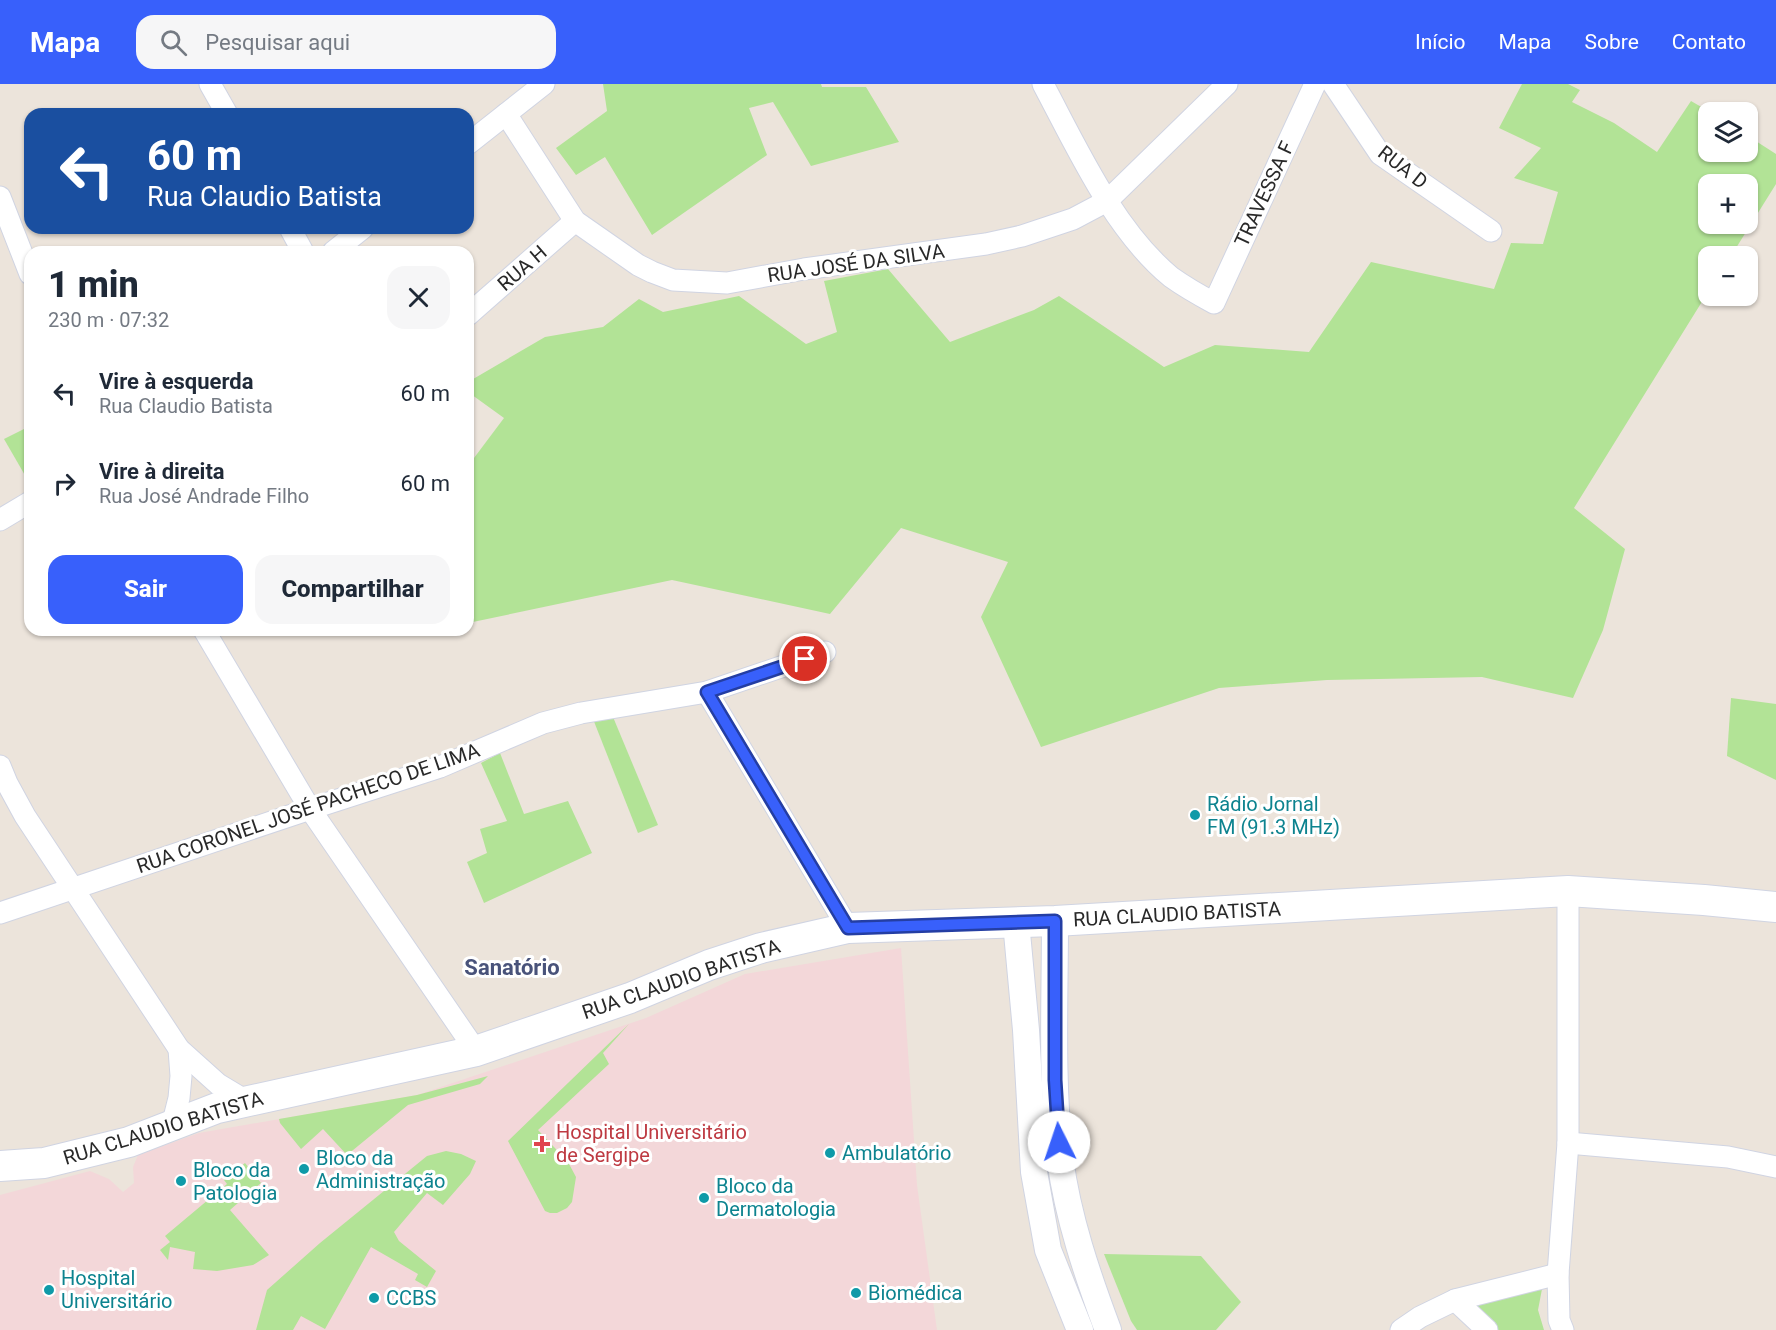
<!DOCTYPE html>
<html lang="pt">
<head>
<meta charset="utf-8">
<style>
  body { margin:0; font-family:Roboto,sans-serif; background:#f6f6f7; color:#1f2937; height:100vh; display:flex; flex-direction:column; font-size:22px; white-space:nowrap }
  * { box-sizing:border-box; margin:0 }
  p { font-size:20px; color:#747a83 }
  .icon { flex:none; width:33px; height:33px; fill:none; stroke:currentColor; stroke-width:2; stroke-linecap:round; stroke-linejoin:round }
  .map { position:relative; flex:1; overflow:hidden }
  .side { position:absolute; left:24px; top:162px; width:450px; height:390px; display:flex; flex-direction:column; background:#fff; border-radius:18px; box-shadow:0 2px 4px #0004 }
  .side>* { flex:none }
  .banner { position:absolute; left:24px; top:24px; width:450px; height:126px; border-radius:18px; box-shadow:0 2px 4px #0004; background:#1a4fa0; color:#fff; overflow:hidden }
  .buttons { position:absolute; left:1698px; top:18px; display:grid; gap:12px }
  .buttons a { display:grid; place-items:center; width:60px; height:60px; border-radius:12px; background:#fff; box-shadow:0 2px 4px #0004; font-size:30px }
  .pin { position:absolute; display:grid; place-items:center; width:51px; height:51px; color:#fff; margin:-26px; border:3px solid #fff; border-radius:50%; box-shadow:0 2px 6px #0007 }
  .me { position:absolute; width:66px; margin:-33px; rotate:356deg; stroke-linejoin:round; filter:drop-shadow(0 0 4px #0008) }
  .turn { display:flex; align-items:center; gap:21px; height:126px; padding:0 24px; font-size:27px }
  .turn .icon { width:78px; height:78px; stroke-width:2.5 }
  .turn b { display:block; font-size:42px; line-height:51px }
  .round { display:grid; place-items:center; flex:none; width:63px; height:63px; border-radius:18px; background:#f6f6f7 }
  .summary { display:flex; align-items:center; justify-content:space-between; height:102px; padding:0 24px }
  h1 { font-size:36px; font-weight:800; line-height:45px }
  .button { display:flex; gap:12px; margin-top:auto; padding:12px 24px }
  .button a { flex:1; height:69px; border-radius:18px; background:#3860fb; color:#fff; font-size:24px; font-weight:800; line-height:69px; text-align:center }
  .button a+a { background:#f6f6f7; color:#1f2937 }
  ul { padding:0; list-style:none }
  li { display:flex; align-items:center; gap:18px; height:90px; padding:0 24px }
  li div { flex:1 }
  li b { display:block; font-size:22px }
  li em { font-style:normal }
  header { display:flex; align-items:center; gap:36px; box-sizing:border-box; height:84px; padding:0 30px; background:#3860fb; color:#fff }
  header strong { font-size:28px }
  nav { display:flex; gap:33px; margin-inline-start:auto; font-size:21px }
  .search { width:420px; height:54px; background:#f6f6f7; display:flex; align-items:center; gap:15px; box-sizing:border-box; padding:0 21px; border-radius:18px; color:#747a83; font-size:22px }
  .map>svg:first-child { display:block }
  .medical { fill:#f3d7d9 }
  .green { fill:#b2e396; fill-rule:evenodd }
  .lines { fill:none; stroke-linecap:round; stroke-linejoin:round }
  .minor-casing { stroke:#d0d4e2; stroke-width:23 }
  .tertiary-casing { stroke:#d0d4e2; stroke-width:28 }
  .secondary-casing { stroke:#d0d4e2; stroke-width:32 }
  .minor { stroke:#fff; stroke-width:21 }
  .tertiary { stroke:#fff; stroke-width:26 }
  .secondary { stroke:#fff; stroke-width:30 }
  .route-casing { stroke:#243ea3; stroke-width:15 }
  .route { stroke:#3860fb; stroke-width:10 }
  .culture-dot { fill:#0f9aa8; stroke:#fff; stroke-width:2 }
  .health-dot { fill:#e0444e; stroke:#fff; stroke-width:2 }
  .labels { text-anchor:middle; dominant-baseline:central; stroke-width:6; stroke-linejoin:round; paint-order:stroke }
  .street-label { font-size:20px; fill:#292929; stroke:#fff }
  .culture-label { font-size:20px; fill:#0d838f; stroke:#fff; text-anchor:start }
  .health-label { font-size:20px; fill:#be3a42; stroke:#fff; text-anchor:start }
  .quarter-label { font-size:22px; font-weight:bold; fill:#49537a; stroke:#fff }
</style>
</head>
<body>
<header>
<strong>Mapa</strong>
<div class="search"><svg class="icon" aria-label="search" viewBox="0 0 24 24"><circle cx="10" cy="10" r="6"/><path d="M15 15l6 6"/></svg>Pesquisar aqui</div>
<nav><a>Início</a><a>Mapa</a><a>Sobre</a><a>Contato</a></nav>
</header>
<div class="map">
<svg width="1776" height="1246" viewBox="0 0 1776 1246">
  <rect width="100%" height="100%" fill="#ece4db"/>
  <path class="medical" d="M 901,864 L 917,1101 L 937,1246 L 0,1246 L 0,1111 L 90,1087 L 109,1095 L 123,1108 L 134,1099 L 133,1083 L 138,1071 L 199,1049 L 417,1011 L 646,934 L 745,890 Z"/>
  <g class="green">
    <path d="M 603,0 L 821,0 L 822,3 L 866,3 L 899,58 L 811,82 L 773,18 L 749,24 L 767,71 L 652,151 L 605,73 L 576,91 L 556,64 L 607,27 Z"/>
    <path d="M 1522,0 L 1568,0 L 1580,6 L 1572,18 L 1614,39 L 1657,68 L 1691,17 L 1710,28 L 1708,28 L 1708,68 L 1748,68 L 1748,52 L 1776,70 L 1776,100 L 1731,172 L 1708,172 L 1708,208 L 1574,424 L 1625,465 L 1603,546 L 1573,614 L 1482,593 L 1327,596 L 1219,604 L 1041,663 L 981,533 L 1008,478 L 901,444 L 830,530 L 672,496 L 468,539 L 468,382 L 504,334 L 468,308 L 468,298 L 545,253 L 603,243 L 639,215 L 663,228 L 739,212 L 806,260 L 837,248 L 824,197 L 888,185 L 950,258 L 1034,226 L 1059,212 L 1164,283 L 1215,261 L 1309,268 L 1371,178 L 1494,205 L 1511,159 L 1543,160 L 1558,108 L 1514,94 L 1541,64 L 1499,44 ZM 1708,100 L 1748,100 L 1748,140 L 1708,140 Z"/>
    <path d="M 30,342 L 30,400 L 4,355 Z"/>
    <path d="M 1731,614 L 1776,620 L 1776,696 L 1727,672 Z"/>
    <path d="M 613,633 L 658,741 L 638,749 L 593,635 Z"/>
    <path d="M 500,669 L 524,730 L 568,717 L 592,769 L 484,819 L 467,778 L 487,769 L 480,745 L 507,737 L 481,679 Z"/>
    <path d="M 629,940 L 603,969 L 609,980 L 538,1046 L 568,1078 L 576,1093 L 572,1118 L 567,1124 L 557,1129 L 550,1129 L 545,1127 L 508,1057 Z"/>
    <path d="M 488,992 L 480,1000 L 408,1021 L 347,1071 L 323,1045 L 301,1065 L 280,1039 L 279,1035 L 417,1011 Z"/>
    <path d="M 446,1067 L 461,1070 L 476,1077 L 470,1090 L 443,1121 L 427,1109 L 394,1148 L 399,1157 L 436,1187 L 427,1203 L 415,1196 L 418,1190 L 371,1163 L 325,1245 L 301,1232 L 293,1246 L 256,1246 L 267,1206 L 320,1159 L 427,1072 Z"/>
    <path d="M 245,1079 L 261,1099 L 230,1126 L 269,1171 L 253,1181 L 217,1187 L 193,1185 L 195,1168 L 170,1163 L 168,1176 L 160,1166 L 170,1158 L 165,1152 L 227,1100 L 224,1096 Z"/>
    <path d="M 1104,1170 L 1201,1172 L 1241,1218 L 1216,1246 L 1137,1246 L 1131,1237 Z"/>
    <path d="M 1542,1205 L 1538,1226 L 1544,1246 L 1487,1246 L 1461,1221 Z"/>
  </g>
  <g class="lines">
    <g class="minor-casing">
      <g id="minor">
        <path d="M 210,0 L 227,30"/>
        <path d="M 1043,0 C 1077,64 1114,146 1171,193 C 1185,203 1199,211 1214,219 L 1315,0"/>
        <path d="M 1333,0 L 1380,70 L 1491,147"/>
        <path d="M 506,30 L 575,137 L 638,181 L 652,188 L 673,196 L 727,199 L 804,185 L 986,160 L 1022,152 L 1073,135 L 1107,117 L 1227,0"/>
        <path d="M 468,60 L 544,0"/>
        <path d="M 0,113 L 30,190"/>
        <path d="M 290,144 L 303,168"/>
        <path d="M 333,168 L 363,144"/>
        <path d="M 468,231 L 575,137"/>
        <path d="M 0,436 L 30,418"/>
        <path d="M 204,546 L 310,725 L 476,967"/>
        <path d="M 707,608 L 848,844"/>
        <path d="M 0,682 L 7,699 L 25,732 L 179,965 L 218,1000 L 248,1018"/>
        <path d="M 0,829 L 310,725 L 440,683 L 543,639 L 581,629 L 707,608 L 825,568"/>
        <path d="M 172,1042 L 179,1014 L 181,992 L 179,965"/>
        <path d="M 1568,1059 L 1728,1073 L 1776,1083"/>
        <path d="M 1455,1216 L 1487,1246"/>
        <path d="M 1401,1246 L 1420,1233 L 1455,1216 L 1558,1190"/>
        <path d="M 1563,1246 L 1559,1236 L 1558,1190 L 1568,1059 L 1568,807"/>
      </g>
    </g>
    <g class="tertiary-casing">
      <g id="tertiary">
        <path d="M 1055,837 C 1055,915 1051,997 1060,1075 C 1068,1134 1087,1190 1108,1246"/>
        <path d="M 1016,838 L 1026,946 L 1034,1088 L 1048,1166 L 1080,1246"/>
      </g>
    </g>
    <g class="secondary-casing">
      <path id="secondary" d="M 0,1082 L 44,1079 L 129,1058 L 217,1024 L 476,967 L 630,914 L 709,881 L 761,864 L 848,844 L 1055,837 L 1568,807 L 1704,816 L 1776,823"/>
    </g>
    <use href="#minor" class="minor"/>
    <use href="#tertiary" class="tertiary"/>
    <use href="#secondary" class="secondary"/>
  </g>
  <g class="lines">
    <g class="route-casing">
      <path id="route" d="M 805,575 L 707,608 L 848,844 L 1055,837 L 1055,996 L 1059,1058"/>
    </g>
    <use href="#route" class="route"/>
  </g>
  <g class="culture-dot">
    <circle cx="1195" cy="731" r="6"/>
    <circle cx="830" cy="1069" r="6"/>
    <circle cx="304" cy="1085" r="6"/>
    <circle cx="181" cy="1097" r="6"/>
    <circle cx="704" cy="1114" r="6"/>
    <circle cx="49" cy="1206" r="6"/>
    <circle cx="856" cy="1209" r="6"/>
    <circle cx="374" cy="1214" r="6"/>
  </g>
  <path class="health-dot" d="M539 1051h6v6h6v6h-6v6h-6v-6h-6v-6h6z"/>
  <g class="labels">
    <g class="street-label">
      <text transform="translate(1403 83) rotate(38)">RUA D</text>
      <text transform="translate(1264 110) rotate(-65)">TRAVESSA F</text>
      <text transform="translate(856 179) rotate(-8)">RUA JOSÉ DA SILVA</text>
      <text transform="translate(522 184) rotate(-41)">RUA H</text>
      <text transform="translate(308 724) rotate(-19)">RUA CORONEL JOSÉ PACHECO DE LIMA</text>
      <text transform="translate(1177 830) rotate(-3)">RUA CLAUDIO BATISTA</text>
      <text transform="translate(681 895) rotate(-19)">RUA CLAUDIO BATISTA</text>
      <text transform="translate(163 1044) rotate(-17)">RUA CLAUDIO BATISTA</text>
    </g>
    <g class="culture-label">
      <text x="1207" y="720">Rádio Jornal<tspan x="1207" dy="23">FM (91.3 MHz)</tspan></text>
      <text x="842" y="1069">Ambulatório</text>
      <text x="316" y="1074">Bloco da<tspan x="316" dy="23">Administração</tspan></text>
      <text x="193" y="1086">Bloco da<tspan x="193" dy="23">Patologia</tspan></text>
      <text x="716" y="1102">Bloco da<tspan x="716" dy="23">Dermatologia</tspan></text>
      <text x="61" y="1194">Hospital<tspan x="61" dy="23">Universitário</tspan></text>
      <text x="868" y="1209">Biomédica</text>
      <text x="386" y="1214">CCBS</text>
    </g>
    <g class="health-label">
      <text x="556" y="1048">Hospital Universitário<tspan x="556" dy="23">de Sergipe</tspan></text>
    </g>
    <g class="quarter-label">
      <text x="512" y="883">Sanatório</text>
    </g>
  </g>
</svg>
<div class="buttons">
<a><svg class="icon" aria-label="layers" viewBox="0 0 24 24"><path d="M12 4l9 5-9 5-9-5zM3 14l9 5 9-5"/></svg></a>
<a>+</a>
<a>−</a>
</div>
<div class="pin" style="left:805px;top:575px;background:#d93025"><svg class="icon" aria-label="arrive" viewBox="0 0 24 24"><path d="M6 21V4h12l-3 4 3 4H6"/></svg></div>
<svg class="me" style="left:1059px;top:1058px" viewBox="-20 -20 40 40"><circle r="19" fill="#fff"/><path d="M0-13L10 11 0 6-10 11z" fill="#3860fb"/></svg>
<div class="banner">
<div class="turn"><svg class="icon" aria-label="left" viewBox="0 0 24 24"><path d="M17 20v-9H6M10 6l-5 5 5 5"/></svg><div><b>60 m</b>Rua Claudio Batista</div></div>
</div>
<section class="side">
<div class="summary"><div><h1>1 min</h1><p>230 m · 07:32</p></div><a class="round"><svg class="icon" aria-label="close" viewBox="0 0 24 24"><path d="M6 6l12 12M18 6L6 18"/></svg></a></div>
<ul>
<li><svg class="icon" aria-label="left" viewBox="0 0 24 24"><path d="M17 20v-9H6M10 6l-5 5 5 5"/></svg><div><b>Vire à esquerda</b><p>Rua Claudio Batista</p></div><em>60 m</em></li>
<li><svg class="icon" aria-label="right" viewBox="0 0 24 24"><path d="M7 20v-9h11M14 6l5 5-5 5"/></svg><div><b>Vire à direita</b><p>Rua José Andrade Filho</p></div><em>60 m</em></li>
</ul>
<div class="button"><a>Sair</a><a>Compartilhar</a></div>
</section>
</div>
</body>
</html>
